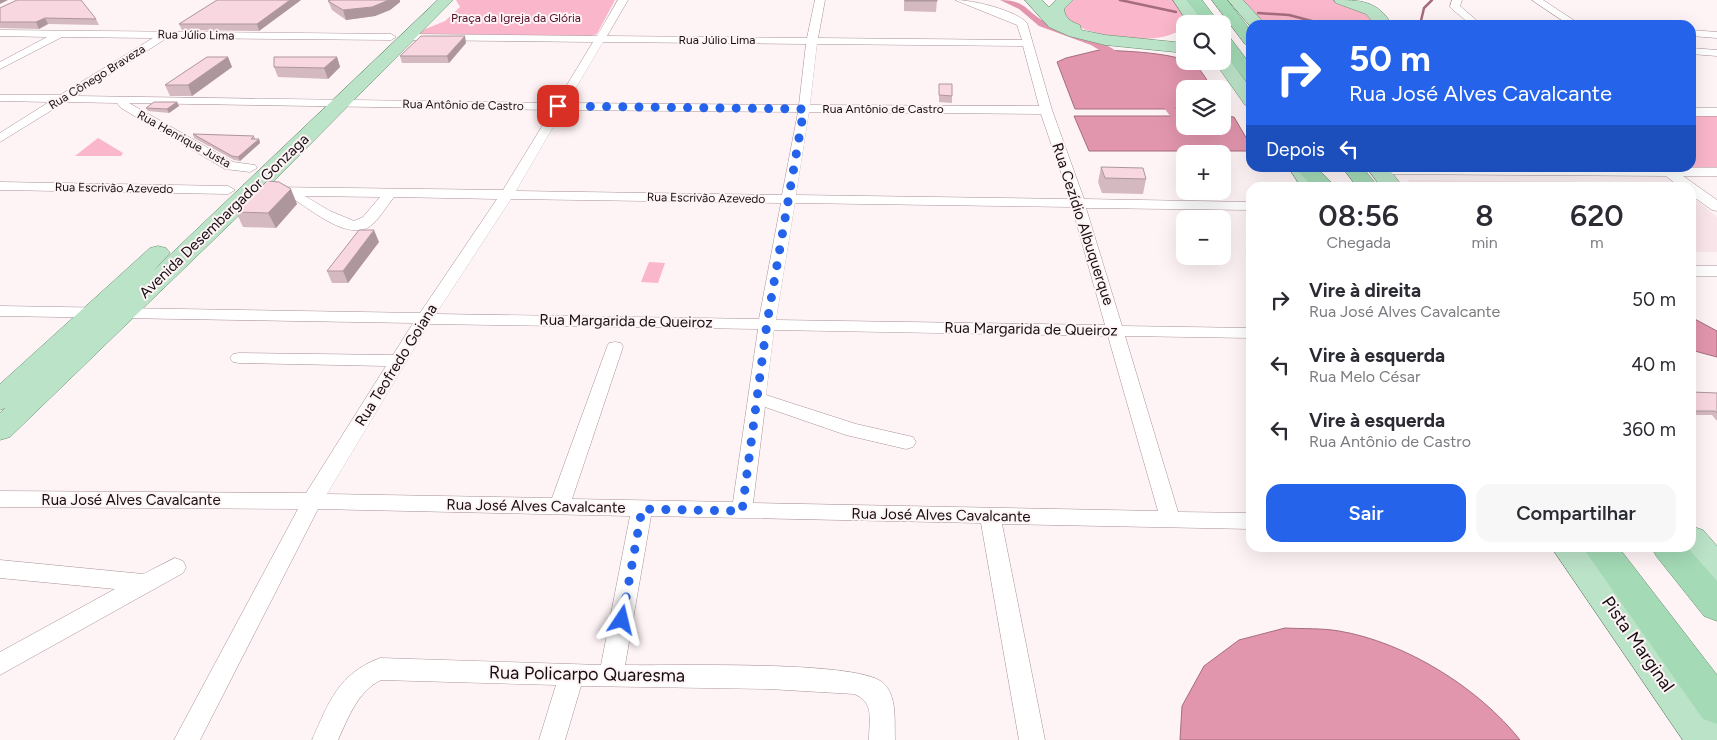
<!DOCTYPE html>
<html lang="pt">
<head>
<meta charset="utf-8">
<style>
  body { margin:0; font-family:Figtree,sans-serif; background:#f7f7f7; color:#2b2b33; height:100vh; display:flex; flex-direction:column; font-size:19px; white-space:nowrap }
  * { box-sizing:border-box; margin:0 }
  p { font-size:16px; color:#7c7c81 }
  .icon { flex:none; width:28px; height:28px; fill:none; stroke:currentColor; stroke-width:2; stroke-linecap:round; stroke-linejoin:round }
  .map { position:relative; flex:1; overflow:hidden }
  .drawer { position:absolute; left:1246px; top:182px; width:450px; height:370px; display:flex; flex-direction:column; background:#fff; border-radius:15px; box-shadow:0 5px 20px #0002 }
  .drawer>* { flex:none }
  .guide { position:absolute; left:1246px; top:20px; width:450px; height:152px; border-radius:15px; box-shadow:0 5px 20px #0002; background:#2563eb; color:#fff; overflow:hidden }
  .tools { position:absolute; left:1176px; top:15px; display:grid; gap:10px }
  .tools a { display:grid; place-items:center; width:55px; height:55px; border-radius:10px; background:#fff; box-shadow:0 5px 20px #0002; font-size:25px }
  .pin { position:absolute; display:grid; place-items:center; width:42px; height:42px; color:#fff; margin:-21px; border-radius:10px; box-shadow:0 2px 8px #0006 }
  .me { position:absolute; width:55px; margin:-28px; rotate:10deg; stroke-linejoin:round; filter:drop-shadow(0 0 4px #0008) }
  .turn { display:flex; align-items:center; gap:18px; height:105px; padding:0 20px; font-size:22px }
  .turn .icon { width:65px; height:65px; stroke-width:2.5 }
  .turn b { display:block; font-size:35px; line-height:42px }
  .then { display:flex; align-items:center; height:48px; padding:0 20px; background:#0003; gap:10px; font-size:19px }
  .eta { display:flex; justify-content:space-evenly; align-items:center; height:85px; text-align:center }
  .eta b { font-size:30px; font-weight:600; line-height:35px }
  .action { display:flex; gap:10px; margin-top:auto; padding:10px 20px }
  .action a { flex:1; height:58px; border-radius:15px; background:#2563eb; color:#fff; font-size:20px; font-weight:600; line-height:58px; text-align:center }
  .action a+a { background:#f7f7f7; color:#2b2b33 }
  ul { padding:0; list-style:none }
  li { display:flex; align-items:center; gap:15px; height:65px; padding:0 20px }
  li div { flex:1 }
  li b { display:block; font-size:19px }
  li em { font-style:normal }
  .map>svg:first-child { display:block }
  .built { fill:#f9e5ea }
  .green { fill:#fab6ca }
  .water { fill:#e296ad; stroke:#a56d7e }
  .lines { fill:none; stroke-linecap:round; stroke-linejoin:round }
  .stream { stroke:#a56d7e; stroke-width:2.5 }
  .canal { fill:#e296ad; fill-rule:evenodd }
  .minor-casing { stroke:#aa9197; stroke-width:1 }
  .primary-casing { stroke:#648d70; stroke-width:1 }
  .trunk-casing { stroke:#648d70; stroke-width:1 }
  .minor { fill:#fff; fill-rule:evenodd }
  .primary { fill:#bbe3c8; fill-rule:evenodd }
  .trunk { fill:#a4dab6; fill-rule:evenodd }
  .wall { fill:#d5b9c1 }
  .shaded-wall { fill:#ae969d }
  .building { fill:#f8d7e0; stroke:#ae969d }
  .route { stroke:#2563eb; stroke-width:9; stroke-dasharray:0 16.2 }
  .labels { text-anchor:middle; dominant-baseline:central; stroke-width:4; stroke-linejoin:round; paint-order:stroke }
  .far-park-label { font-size:12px; fill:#500d29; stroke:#fef3f5 }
  .far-street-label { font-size:12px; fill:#170e11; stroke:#fef3f5 }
  .street-label { font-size:15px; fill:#170e11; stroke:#fef3f5 }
  .near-street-label { font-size:18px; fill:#170e11; stroke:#fef3f5 }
</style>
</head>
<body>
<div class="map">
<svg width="1717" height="740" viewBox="0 0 1717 740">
  <rect width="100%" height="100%" fill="#fef3f5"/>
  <g class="built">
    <path d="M 1410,180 L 1669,183 L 1681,187 L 1408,188 L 1404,184 Z"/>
    <path d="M 1691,196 L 1717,217 L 1717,252 L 1691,252 Z"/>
  </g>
  <g class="green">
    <path d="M 456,0 L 615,0 L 597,34 L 590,36 L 417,35 L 423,30 L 445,21 L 460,7 Z"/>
    <path d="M 1070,0 L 1175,0 L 1188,17 L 1187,24 L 1185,24 L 1185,27 C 1158,49 1094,37 1066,21 L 1061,6 Z"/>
    <path d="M 1239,0 L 1336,0 L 1363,9 L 1380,25 L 1267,25 Z"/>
    <path d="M 1691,113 L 1717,114 L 1717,167 L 1691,167 Z"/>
    <path d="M 98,138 L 123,153 L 121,156 L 75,156 Z"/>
    <path d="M 649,262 L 665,263 L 658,283 L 641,282 Z"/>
  </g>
  <g class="water">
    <path d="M 1099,50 C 1121,51 1180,52 1196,66 C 1203,72 1208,82 1212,89 L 1185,89 L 1185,109 L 1075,109 L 1057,62 L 1066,58 Z"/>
    <path d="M 1074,116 L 1185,116 L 1185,126 L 1222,126 L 1223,116 L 1234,117 L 1251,146 L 1251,151 L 1089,151 Z"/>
    <path d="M 1691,317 L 1717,331 L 1717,357 L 1691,350 Z"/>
    <path d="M 1285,628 C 1303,629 1322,628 1339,631 C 1405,642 1479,688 1520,740 L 1180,740 L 1182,706 L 1204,666 L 1239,640 Z"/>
  </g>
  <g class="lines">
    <g class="stream">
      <path d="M 1120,0 L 1176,12"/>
      <path d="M 1258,13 L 1289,15 L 1327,25"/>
      <path d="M 1420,25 L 1424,8 L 1432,0"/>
    </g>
    <g class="canal">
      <path d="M 1000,0 C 1028,0 1027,14 1048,23 C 1074,34 1108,40 1129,61 L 1124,64 L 1121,63 L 1091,45 L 1039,26 L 1019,9 Z"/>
      <path d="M 1159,91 L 1162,92 L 1185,122 L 1185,126 L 1189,126 L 1209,154 L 1198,154 L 1154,94 Z"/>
    </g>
    <g class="minor-casing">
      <g id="minor">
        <path d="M 618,0 L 628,0 L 607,36 L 807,38 L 815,0 L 825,0 L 818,38 L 1022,40 L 1017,25 L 955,0 C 973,0 1015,10 1027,23 L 1052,110 L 1084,199 L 1251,202 L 1251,210 L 1086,208 L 1122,326 L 1251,328 L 1251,338 L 1125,336 L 1178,512 L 1251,513 L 1251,529 L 1002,524 L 1045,740 L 1019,740 L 981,523 L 651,516 L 625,665 C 670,666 854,660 882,682 C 898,695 894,722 895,740 L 869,740 C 869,720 875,702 854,694 L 769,689 L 581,686 L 565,740 L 539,740 L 556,685 L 381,680 C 358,691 348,718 338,740 L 312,740 C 329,702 338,674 380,658 L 601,665 L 630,516 L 318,509 L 200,740 L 174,740 L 298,509 L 0,507 L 0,491 L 306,493 L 386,366 L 239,363 L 233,362 L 230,358 L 233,354 L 239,353 L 393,355 L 413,323 L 0,316 L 0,306 L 420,313 L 497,199 L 394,197 C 386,207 379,220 369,227 C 344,241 308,206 288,196 C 280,193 268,199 262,191 L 269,187 L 503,190 L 552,110 L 129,103 L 233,162 L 255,165 L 257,168 L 250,172 L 225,169 L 121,108 L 117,103 L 65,102 L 0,142 L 0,133 L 49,102 L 0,101 L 0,95 L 60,95 L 153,38 L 62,37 L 0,69 L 0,62 L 47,37 L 0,36 L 0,30 L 391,34 L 396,37 L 391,40 L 167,38 L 76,96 L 556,103 L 593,42 L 408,40 L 403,37 L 408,34 L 597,36 ZM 603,42 L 806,44 L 799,105 L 567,103 ZM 817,44 L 1023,46 L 1039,106 L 810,105 ZM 563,110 L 798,112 L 782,195 L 516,191 ZM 809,112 L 1041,114 L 1070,199 L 796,195 ZM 305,196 L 380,197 L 363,217 L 354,221 L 330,211 ZM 511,199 L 781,203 L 759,319 L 436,314 ZM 795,203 L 1072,207 L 1105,325 L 776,320 ZM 429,324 L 758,329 L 733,502 L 572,499 L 623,347 L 621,343 L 615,342 L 609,343 L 607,347 L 552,498 L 327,494 ZM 774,330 L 1108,336 L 1158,511 L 753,503 L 765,407 L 846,435 L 906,449 L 913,447 L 916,442 L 913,437 L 856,424 L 766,395 Z"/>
        <path d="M 1452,0 L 1462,0 L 1460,6 L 1482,25 L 1471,25 L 1452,9 L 1450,7 Z"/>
        <path d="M 1532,0 L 1543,0 L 1581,25 L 1569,25 Z"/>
        <path d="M 1691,30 L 1717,32 L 1717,38 L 1691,36 Z"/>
        <path d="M 1691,48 L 1717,50 L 1717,56 L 1691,54 Z"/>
        <rect x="1691" y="108" width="26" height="8"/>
        <path d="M 1374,168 L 1717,168 L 1717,176 L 1683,176 L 1717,200 L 1717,211 L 1712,210 L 1691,195 L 1691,188 L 1681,188 L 1666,176 L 1379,174 L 1374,173 L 1372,170 Z"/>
        <path d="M 0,182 L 228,186 L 235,190 L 228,194 L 0,190 Z"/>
        <rect x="1691" y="266" width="26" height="10"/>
        <path d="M 175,558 L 183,561 L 186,567 L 183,573 L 0,675 L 0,652 L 115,589 L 0,578 L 0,560 L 143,574 Z"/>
      </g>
    </g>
    <g class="primary-casing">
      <g id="primary">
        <path d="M 438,0 L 453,0 L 260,195 L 10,437 L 0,440 L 0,413 L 5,408 L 0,410 L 0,384 L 150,248 L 158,246 L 166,248 L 170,253 L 154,270 Z"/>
        <path d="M 1025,0 L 1042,0 L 1049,7 L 1056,0 L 1073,0 L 1064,9 C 1065,18 1071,22 1080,25 L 1081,30 L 1105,35 L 1185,43 L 1185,53 L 1105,45 L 1069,36 L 1049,27 Z"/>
        <path d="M 1173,0 L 1187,0 L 1205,24 L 1189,24 Z"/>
        <path d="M 1228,0 L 1243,0 L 1266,25 L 1251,25 L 1251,27 Z"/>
        <path d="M 1334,0 C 1359,0 1378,0 1392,25 L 1376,25 L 1366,14 L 1336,3 Z"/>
        <path d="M 1222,56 L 1228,57 L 1251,89 L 1251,106 L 1245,105 L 1214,61 L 1222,61 Z"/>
        <path d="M 1289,168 L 1309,168 L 1323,188 L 1302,188 Z"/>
        <path d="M 1367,168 L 1388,168 L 1404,188 L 1382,188 Z"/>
        <path d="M 1691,526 L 1703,530 L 1717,546 L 1717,584 L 1705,580 L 1679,548 L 1691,548 Z"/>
        <path d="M 1552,548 L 1587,548 L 1717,722 L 1717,740 L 1683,740 Z"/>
      </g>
    </g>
    <g class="trunk-casing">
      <g id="trunk">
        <path d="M 1187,0 L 1202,0 L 1220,24 L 1204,24 Z"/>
        <path d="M 1212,0 L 1227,0 L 1251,31 L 1251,46 L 1245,44 Z"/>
        <path d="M 1222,33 L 1228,35 L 1251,65 L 1251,81 L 1245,80 L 1222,50 Z"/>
        <path d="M 1295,168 L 1317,168 L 1337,188 L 1314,188 Z"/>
        <path d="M 1343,168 L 1363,168 L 1379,188 L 1358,188 Z"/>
        <path d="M 1583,548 L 1619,548 L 1717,675 L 1717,724 L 1703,719 Z"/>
        <path d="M 1652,548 L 1688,548 L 1717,581 L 1717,621 L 1704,616 L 1657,557 Z"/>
      </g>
    </g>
    <use href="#minor" class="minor"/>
    <use href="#primary" class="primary"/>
    <use href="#trunk" class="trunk"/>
  </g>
  <g class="wall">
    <path d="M 301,0 L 259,31 L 182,30 L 179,24 Z"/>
    <path d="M 904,0 L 937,0 L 936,12 L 904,11 Z"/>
    <path d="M 328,1 L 400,2 L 390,10 L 375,16 L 346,20 L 332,10 Z"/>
    <path d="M 0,8 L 96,19 L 99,25 L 48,24 L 39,29 L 0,28 Z"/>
    <path d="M 466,43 L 449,63 L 402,63 L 400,56 Z"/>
    <path d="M 228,57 L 232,67 L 192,96 L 170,96 L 165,85 Z"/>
    <path d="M 337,57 L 340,67 L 328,79 L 278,77 L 274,67 Z"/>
    <path d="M 939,84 L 952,96 L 952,103 L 939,102 Z"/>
    <path d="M 177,102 L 179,106 L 169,113 L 148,111 L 146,108 Z"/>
    <path d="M 193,134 L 254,136 L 255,139 L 259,139 L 260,143 L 240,161 L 234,160 L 194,138 Z"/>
    <path d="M 1101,167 L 1146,179 L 1143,194 L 1102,193 L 1098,182 Z"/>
    <path d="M 297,204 L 276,228 L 243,227 L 236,212 Z"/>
    <path d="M 379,242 L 348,283 L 332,283 L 327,271 Z"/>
    <path d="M 1691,392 L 1717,393 L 1717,421 L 1712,415 L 1691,415 Z"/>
  </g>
  <g class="shaded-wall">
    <path d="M 0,0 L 8,0 L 0,4 Z"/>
    <path d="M 290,0 L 301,0 L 259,31 L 257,24 Z"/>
    <path d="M 389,0 L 400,0 L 400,2 L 390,10 L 375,16 L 346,20 L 343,10 Z"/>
    <path d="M 45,18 L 48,24 L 39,29 L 36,22 Z"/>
    <path d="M 465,36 L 466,43 L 449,63 L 447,56 Z"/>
    <path d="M 228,57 L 232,67 L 192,96 L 188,85 Z"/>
    <path d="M 337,57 L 340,67 L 328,79 L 324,68 Z"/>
    <path d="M 177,102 L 179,106 L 169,113 L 167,109 Z"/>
    <path d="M 259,139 L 260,143 L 240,161 L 238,157 Z"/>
    <path d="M 291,189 L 297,204 L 276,228 L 268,213 Z"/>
    <path d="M 374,230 L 379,242 L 348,283 L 343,271 Z"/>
  </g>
  <g class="building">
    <path d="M 17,0 L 81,0 L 96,19 L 45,18 L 36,22 L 0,22 L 0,8 Z"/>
    <path d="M 217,0 L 290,0 L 257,24 L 179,24 Z"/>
    <path d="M 331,0 L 389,0 L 372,7 L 343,10 L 328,1 Z"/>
    <rect x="905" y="0" width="32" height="1"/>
    <path d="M 421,36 L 465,36 L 447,56 L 400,56 Z"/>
    <path d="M 207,57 L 228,57 L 188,85 L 165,85 Z"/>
    <path d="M 274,57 L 337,57 L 324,68 L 274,67 Z"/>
    <path d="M 939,84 L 952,84 L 952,96 L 939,95 Z"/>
    <path d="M 154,102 L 177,102 L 167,109 L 146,108 Z"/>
    <path d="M 193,134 L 254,136 L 251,139 L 259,139 L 238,157 L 232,156 Z"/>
    <path d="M 1101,167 L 1143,168 L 1146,179 L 1105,178 Z"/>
    <path d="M 267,181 L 279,182 L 291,189 L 268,213 L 236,212 Z"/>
    <path d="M 359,230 L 374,230 L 343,271 L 327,271 Z"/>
    <path d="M 1691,392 L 1717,393 L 1717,413 L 1715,411 L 1691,411 Z"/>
  </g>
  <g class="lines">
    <path class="route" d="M 558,106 L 804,109 L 767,323 L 742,511 L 642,509 L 622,620"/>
  </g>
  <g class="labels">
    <g class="far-park-label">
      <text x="516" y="18">Praça da Igreja da Glória</text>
    </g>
    <g class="far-street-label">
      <text transform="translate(196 35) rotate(1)">Rua Júlio Lima</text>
      <text x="717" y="40">Rua Júlio Lima</text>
      <text transform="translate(97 77) rotate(-32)">Rua Cônego Braveza</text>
      <text transform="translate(463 105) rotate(1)">Rua Antônio de Castro</text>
      <text x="883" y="109">Rua Antônio de Castro</text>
      <text transform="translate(184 139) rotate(29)">Rua Henrique Justa</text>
      <text transform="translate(114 188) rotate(1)">Rua Escrivão Azevedo</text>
      <text transform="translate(706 198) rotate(1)">Rua Escrivão Azevedo</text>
    </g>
    <g class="street-label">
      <text transform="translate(224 216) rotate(-44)">Avenida Desembargador Gonzaga</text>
      <text transform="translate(1083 224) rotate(72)">Rua Cezídio Albuquerque</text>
      <text transform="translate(626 321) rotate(1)">Rua Margarida de Queiroz</text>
      <text transform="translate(1031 329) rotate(1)">Rua Margarida de Queiroz</text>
      <text transform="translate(396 365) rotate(-58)">Rua Teofredo Goiana</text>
      <text x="131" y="500">Rua José Alves Cavalcante</text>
      <text transform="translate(536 506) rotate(1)">Rua José Alves Cavalcante</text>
      <text transform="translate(941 515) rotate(1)">Rua José Alves Cavalcante</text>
    </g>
    <g class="near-street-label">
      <text transform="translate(1638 644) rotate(55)">Pista Marginal</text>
      <text transform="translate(587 674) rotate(1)">Rua Policarpo Quaresma</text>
    </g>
  </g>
</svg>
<div class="tools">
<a><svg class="icon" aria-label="search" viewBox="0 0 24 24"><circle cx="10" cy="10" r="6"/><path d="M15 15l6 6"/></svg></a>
<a><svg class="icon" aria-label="layers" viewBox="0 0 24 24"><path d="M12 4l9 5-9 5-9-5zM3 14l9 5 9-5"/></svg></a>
<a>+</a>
<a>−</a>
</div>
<div class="pin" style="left:558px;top:106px;background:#d93025"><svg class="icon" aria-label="arrive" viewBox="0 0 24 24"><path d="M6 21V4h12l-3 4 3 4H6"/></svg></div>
<svg class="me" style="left:622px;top:620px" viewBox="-20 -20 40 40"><path d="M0-17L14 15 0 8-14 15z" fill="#2563eb" stroke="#fff" stroke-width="4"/></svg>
<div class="guide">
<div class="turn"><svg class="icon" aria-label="right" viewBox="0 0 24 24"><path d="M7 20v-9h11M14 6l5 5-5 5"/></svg><div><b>50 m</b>Rua José Alves Cavalcante</div></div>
<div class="then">Depois<svg class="icon" aria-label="left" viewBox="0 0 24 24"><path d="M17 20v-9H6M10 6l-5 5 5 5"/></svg></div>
</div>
<section class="drawer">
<div class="eta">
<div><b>08:56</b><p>Chegada</p></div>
<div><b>8</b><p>min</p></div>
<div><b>620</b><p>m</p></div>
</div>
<ul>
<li><svg class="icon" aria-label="right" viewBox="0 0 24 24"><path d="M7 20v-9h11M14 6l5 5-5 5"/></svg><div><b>Vire à direita</b><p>Rua José Alves Cavalcante</p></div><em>50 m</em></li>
<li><svg class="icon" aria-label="left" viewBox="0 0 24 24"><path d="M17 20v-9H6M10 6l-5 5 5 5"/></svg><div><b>Vire à esquerda</b><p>Rua Melo César</p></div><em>40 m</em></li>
<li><svg class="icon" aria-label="left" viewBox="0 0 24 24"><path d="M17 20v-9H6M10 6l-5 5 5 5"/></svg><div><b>Vire à esquerda</b><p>Rua Antônio de Castro</p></div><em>360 m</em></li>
</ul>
<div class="action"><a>Sair</a><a>Compartilhar</a></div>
</section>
</div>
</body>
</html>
